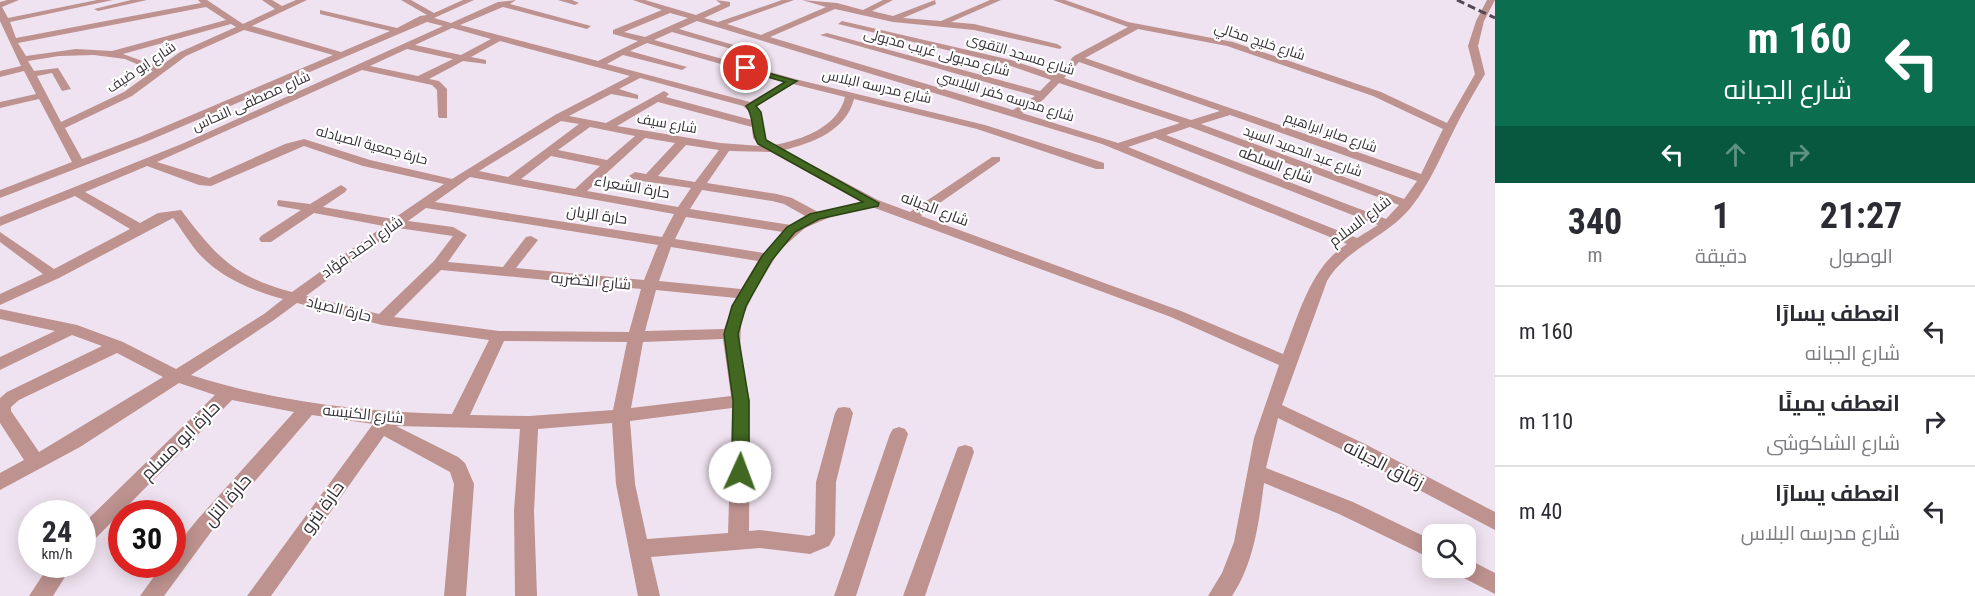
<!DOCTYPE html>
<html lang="ar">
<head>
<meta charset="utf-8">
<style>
  body { margin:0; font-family:"Roboto Condensed",Cairo,sans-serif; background:#f7f7f7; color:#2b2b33; direction:rtl; height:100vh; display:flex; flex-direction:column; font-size:22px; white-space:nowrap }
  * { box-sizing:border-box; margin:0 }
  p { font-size:20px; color:#7c7c81 }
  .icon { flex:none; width:33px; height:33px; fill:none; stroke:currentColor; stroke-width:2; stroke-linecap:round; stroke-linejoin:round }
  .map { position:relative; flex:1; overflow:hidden; direction:ltr }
  .panel { display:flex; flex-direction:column; background:#fff; width:480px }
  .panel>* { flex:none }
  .banner { background:#0b6e4f; color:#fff; overflow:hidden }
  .tools { position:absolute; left:1422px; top:524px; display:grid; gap:12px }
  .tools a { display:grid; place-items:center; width:54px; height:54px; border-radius:12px; background:#fff; box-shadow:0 3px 15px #0003; font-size:30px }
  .speed { position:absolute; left:18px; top:500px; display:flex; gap:12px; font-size:30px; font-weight:700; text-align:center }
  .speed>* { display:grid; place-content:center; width:78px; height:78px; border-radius:50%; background:#fff; box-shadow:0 3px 15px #0003; line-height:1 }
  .speed small { font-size:15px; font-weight:400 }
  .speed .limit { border:9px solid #d22; background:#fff; color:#111 }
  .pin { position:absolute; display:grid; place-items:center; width:51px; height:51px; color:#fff; margin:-26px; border:3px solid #fff; border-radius:50%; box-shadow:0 2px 6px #0007 }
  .me { position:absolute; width:66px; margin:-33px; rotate:2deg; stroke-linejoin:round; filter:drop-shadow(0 0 4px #0008) }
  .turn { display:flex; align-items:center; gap:21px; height:126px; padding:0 24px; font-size:27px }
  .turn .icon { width:78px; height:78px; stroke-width:2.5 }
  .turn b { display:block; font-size:42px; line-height:51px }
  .lanes { display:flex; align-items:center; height:57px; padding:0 24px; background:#0003; justify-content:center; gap:30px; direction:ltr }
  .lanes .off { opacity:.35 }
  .eta { display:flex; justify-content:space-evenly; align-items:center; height:102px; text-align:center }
  .eta b { font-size:36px; font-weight:700; line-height:42px }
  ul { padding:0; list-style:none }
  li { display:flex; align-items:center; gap:18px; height:90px; padding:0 24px; border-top:2px solid #e1e1e2 }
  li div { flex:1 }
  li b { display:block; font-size:22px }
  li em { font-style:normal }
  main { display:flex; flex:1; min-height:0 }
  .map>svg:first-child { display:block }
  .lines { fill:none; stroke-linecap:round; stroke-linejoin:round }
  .minor { fill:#bd928f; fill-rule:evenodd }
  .rail { stroke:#524b53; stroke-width:3; stroke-dasharray:8 4; stroke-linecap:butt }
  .route { fill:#416721; stroke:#2a4315; stroke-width:1.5 }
  .labels { text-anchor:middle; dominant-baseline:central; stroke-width:4.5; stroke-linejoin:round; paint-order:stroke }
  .far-street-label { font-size:14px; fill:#353036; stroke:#fff }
  .street-label { font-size:15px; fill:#353036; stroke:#fff }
  .near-street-label { font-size:18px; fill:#353036; stroke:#fff }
</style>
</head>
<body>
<main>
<section class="panel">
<div class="banner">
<div class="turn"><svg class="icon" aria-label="left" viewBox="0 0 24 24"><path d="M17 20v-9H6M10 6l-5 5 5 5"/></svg><div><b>160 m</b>شارع الجبانه</div></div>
<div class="lanes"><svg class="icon" aria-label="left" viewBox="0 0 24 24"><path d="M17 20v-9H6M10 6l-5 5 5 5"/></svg><svg class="icon off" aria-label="ahead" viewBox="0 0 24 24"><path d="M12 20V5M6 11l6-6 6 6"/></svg><svg class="icon off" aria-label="right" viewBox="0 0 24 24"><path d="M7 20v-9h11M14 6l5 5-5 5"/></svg></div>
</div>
<div class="eta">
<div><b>21:27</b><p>الوصول</p></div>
<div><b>1</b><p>دقيقة</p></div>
<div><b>340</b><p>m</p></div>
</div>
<ul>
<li><svg class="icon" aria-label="left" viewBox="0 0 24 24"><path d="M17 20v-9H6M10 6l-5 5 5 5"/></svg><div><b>انعطف يسارًا</b><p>شارع الجبانه</p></div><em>160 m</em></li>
<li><svg class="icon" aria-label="right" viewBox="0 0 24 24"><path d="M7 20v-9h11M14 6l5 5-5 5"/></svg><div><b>انعطف يمينًا</b><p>شارع الشاكوشى</p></div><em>110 m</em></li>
<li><svg class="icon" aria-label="left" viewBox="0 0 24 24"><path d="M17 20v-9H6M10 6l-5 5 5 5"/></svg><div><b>انعطف يسارًا</b><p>شارع مدرسه البلاس</p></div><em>40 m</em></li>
</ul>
</section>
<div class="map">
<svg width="1495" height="596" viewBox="0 0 1495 596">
  <rect width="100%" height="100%" fill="#f0e3f1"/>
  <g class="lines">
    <g class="minor">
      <path d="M 7,0 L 19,0 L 2,7 L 8,18 L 97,0 L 113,0 L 10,22 L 16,38 L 201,3 L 198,0 L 207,0 L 243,24 L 275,9 L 262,0 L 272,0 L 282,6 L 296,0 L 307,0 L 252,26 L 341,52 L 390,31 L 320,14 L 320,10 L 397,28 L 420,16 L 427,15 L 401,0 L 411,0 L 434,13 L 463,0 L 474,0 L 434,18 L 451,23 L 498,2 L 516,0 L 510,4 L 591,26 L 587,29 L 503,7 L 460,25 L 598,61 L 638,41 L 613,34 L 613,30 L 662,10 L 633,0 L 645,0 L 696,15 L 721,4 L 716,0 L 730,2 L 730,6 L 704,18 L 718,22 L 782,0 L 794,0 L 727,24 L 761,35 L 826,7 L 802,0 L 837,3 L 863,10 L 883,0 L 893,0 L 872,11 L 893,16 L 935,0 L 936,4 L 903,18 L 941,21 L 990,0 L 1001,0 L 951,22 L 974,24 L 1057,44 L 1062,47 L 1060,49 L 974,30 L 893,22 L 835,9 L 770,37 L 1013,110 L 1035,96 L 820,35 L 827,33 L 1040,91 L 1051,80 L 1005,64 L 838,24 L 842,21 L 1011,60 L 1056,75 L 1074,56 L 1128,27 L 1053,0 L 1065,0 L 1128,22 L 1233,42 L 1381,92 L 1447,123 L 1475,74 L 1468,46 L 1476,21 L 1487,0 L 1495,0 L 1484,21 L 1478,46 L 1485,74 C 1474,93 1463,111 1454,130 C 1441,156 1430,183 1412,206 C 1388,237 1347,247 1327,281 L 1282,405 L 1365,444 L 1495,512 L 1495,530 L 1351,454 L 1278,418 L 1266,468 L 1353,502 L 1432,540 L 1432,559 L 1339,514 L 1264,483 C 1259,522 1254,563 1232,596 L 1208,596 L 1222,573 L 1234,542 L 1254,438 L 1279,365 L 1171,317 L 872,207 L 835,215 L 805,228 L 780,250 L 755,290 L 741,321 L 740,354 L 750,401 L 749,531 L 760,530 L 809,536 L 815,534 L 816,482 L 835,413 L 838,408 L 844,407 L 850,408 L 853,413 L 836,482 L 835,535 L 829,546 L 810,554 L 760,548 L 651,557 L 660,596 L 638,596 L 616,484 L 612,423 L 538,429 L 534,511 L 537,596 L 515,596 L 514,511 L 520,429 L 396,426 L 458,457 L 465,463 L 474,484 L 466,596 L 444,596 L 454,484 L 450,472 L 384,436 L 271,596 L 247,596 L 373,424 L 312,415 L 211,532 L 164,596 L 140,596 L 163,564 L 172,564 L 172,551 L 197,520 L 294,412 L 232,400 L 89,545 L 82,548 L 82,525 L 215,395 L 179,383 L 80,447 L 0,490 L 0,473 L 24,460 L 0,423 L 0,398 L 7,392 L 102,346 L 72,335 L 0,370 L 0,357 L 55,331 L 0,319 L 0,309 L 77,325 L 123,342 L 176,369 L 264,314 L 283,299 C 253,291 222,278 201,256 C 190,244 182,230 173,218 L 59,278 L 0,305 L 0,294 L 43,274 L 0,242 L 0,232 L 54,269 L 130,229 L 75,196 L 0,226 L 0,217 L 184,143 L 443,26 L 427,22 L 148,141 L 0,198 L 0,190 L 72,162 L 39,99 L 0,108 L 0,102 L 36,94 L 24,71 L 0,77 L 0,71 L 21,66 L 0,21 L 0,2 ZM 206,7 L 226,20 L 112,51 L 76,49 L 26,56 L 18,43 ZM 670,13 L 688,18 L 645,37 L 624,32 ZM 697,21 L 1102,144 L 1347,244 C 1310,267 1299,315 1283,354 L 1181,311 L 921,216 L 1000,161 L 1000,157 L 992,157 L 910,212 L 878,200 L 784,150 C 812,143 846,131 854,99 L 977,129 L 1096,169 L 1104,169 L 1104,163 L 985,125 L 795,79 L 654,40 L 672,32 L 749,54 L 754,51 L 679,29 ZM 231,24 L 236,27 L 180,52 L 159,67 L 123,54 ZM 452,28 L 491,39 L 461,55 L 415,45 ZM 1138,29 L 1227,46 L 1373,96 L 1443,129 L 1421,174 L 1085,58 ZM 244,30 L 333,55 L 140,137 L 82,159 L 65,128 L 132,96 L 186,56 ZM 500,41 L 630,76 L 555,115 L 452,179 L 370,160 L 304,139 L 285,144 L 209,178 L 157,162 L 362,70 L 432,85 L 437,90 L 438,116 L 439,118 L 447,118 L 447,89 L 439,81 L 429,79 L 463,61 L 486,64 L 486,60 L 471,57 ZM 647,43 L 784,82 L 750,102 L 607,64 L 623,55 L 682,70 L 687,67 L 630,51 ZM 407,49 L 453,59 L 418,76 L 370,66 ZM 94,55 L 125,59 L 153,71 L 124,92 L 61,122 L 37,76 L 52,73 L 62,91 L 71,89 L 58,68 L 34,71 L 28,61 L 59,56 ZM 1079,62 L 1220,111 L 1191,120 L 1064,78 ZM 640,78 L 743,106 L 751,113 L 752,120 L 666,97 L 669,94 L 664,91 L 606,123 L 569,116 L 611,94 L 638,99 L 638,95 L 619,89 ZM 1059,83 L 1180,123 L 1118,143 L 1022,113 L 1043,100 ZM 793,84 L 845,97 C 838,127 802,140 774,145 L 764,137 L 761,112 L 756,107 ZM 658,102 L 752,127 L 753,138 L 761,146 L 720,143 L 617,126 ZM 1230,115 L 1417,181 L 1404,199 L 1201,124 ZM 561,121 L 579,124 L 508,177 L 479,171 ZM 590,127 L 635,136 L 607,160 L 558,150 ZM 1190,127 L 1399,205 L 1386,219 L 1166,135 ZM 645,138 L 675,143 L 646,174 L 635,172 L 629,176 L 635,180 L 691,188 L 678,207 L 587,191 ZM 1155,138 L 1378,225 L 1357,238 L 1128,147 ZM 686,145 L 719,150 L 695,182 L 658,176 ZM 304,146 L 363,166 L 444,184 L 393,219 L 323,207 L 345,192 L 347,189 L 341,185 L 310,204 L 278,200 L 277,203 L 278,206 L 301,210 L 261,236 L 259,239 L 261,242 L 271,242 L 314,213 L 384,226 L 292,292 C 234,277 216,256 181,210 L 158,213 L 140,223 L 85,192 L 147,166 L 199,185 L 211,186 ZM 729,151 L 771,152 L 861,202 L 818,212 L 792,198 L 777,194 L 707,183 ZM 551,156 L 600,166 L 575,189 L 521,179 ZM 470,177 L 674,214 L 662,237 L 435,202 ZM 702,190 L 772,201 L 784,204 L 807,217 L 791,225 L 690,209 ZM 426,208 L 658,245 L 644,280 L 516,268 L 538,240 L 531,236 L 526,237 L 503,267 L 448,262 L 467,235 L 453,227 L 408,221 ZM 686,217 L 783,232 L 764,253 L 675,239 ZM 398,228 L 453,236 L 434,261 L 379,314 L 306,296 ZM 671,247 L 758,261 L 741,289 L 659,281 ZM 441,270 L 641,289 L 629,332 L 499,331 L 394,317 ZM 656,290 L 736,298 L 724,329 L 645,331 ZM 297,303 L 382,325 L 489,340 L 452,414 C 364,412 275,402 191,375 L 274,320 ZM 723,339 L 731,396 L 631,408 L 643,342 ZM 504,341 L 627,342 L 613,410 L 529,416 L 470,415 ZM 117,353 L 163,377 L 39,452 L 11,411 L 11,407 L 19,400 ZM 732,408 L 728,533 L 647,539 L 635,484 L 630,421 Z"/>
      <path d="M 131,0 L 147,0 L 98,11 L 94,9 Z"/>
      <path d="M 558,0 L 572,0 L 579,3 L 575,5 Z"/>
      <path d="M 899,427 L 905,429 L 908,434 L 856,596 L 834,596 L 890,434 L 893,429 Z"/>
      <path d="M 965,445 L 972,447 L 974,452 L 925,596 L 903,596 L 956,452 L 958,447 Z"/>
      <path d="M 1466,558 L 1495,573 L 1495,594 L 1456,574 L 1453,567 L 1466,567 Z"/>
      <path d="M 50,564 L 73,564 L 53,596 L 29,596 Z"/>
    </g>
    <path class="rail" d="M 1457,0 L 1495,18"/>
  </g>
  <path class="route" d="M 743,66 L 797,81 L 756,106 L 761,112 L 766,140 L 879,203 L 878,206 L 819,219 L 795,232 L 772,260 L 746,306 L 738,334 L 749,401 L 749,472 L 747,477 L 740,479 L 734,477 L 732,472 L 733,401 L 724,334 L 732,306 L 762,256 L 787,227 L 810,214 L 863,202 L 758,144 C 750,131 755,117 746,106 L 785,82 L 743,70 Z"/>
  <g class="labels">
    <g class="far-street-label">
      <text transform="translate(1260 41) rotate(18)">شارع خليج مخالي</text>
      <text transform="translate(937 52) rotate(15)">شارع مدبولى غريب مدبولى</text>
      <text transform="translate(1021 54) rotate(17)">شارع مسجد التقوى</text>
      <text transform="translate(141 67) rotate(-34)">شارع ابو ضيف</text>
      <text transform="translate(877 86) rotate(13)">شارع مدرسه البلاس</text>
      <text transform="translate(1006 96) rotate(17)">شارع مدرسه كفر البلاسي</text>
      <text transform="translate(251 101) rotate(-24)">شارع مصطفى النحاس</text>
      <text transform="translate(667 123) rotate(10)">شارع سيف</text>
      <text transform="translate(1331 132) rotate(19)">شارع صابر ابراهيم</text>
      <text transform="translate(372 145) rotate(15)">حارة جمعية الصيادله</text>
      <text transform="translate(1303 151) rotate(20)">شارع عبد الحميد السيد</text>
    </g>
    <g class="street-label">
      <text transform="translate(1276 165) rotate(21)">شارع السلطه</text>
      <text transform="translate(632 187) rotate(10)">حارة الشعراء</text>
      <text transform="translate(935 209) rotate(21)">شارع الجبانه</text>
      <text transform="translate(597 215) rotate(8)">حارة الزيان</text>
      <text transform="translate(1360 221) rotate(-37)">شارع السلام</text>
      <text transform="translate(362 247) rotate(-35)">شارع احمد فؤاد</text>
      <text transform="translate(591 281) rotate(5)">شارع الخضريه</text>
      <text transform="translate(339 309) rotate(14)">حارة الصياد</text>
      <text transform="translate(363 414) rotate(6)">شارع الكنيسه</text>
    </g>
    <g class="near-street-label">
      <text transform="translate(180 440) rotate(-45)">حارة ابو مسلم</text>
      <text transform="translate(1384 464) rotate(27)">زقاق الجبانه</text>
      <text transform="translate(227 500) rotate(-49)">حارة التل</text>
      <text transform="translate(322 507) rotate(-54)">حارة بترو</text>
    </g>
  </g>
</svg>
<div class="tools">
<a><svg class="icon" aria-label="search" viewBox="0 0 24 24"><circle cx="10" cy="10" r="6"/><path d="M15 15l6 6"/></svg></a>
</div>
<div class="speed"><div>24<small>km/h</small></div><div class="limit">30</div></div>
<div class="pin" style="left:746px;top:68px;background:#d93025"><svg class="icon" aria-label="arrive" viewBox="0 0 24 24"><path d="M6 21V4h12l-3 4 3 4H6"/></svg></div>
<svg class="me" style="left:740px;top:472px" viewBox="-20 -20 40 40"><circle r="19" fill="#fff"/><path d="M0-13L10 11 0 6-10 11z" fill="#416721"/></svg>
</div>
</main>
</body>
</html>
